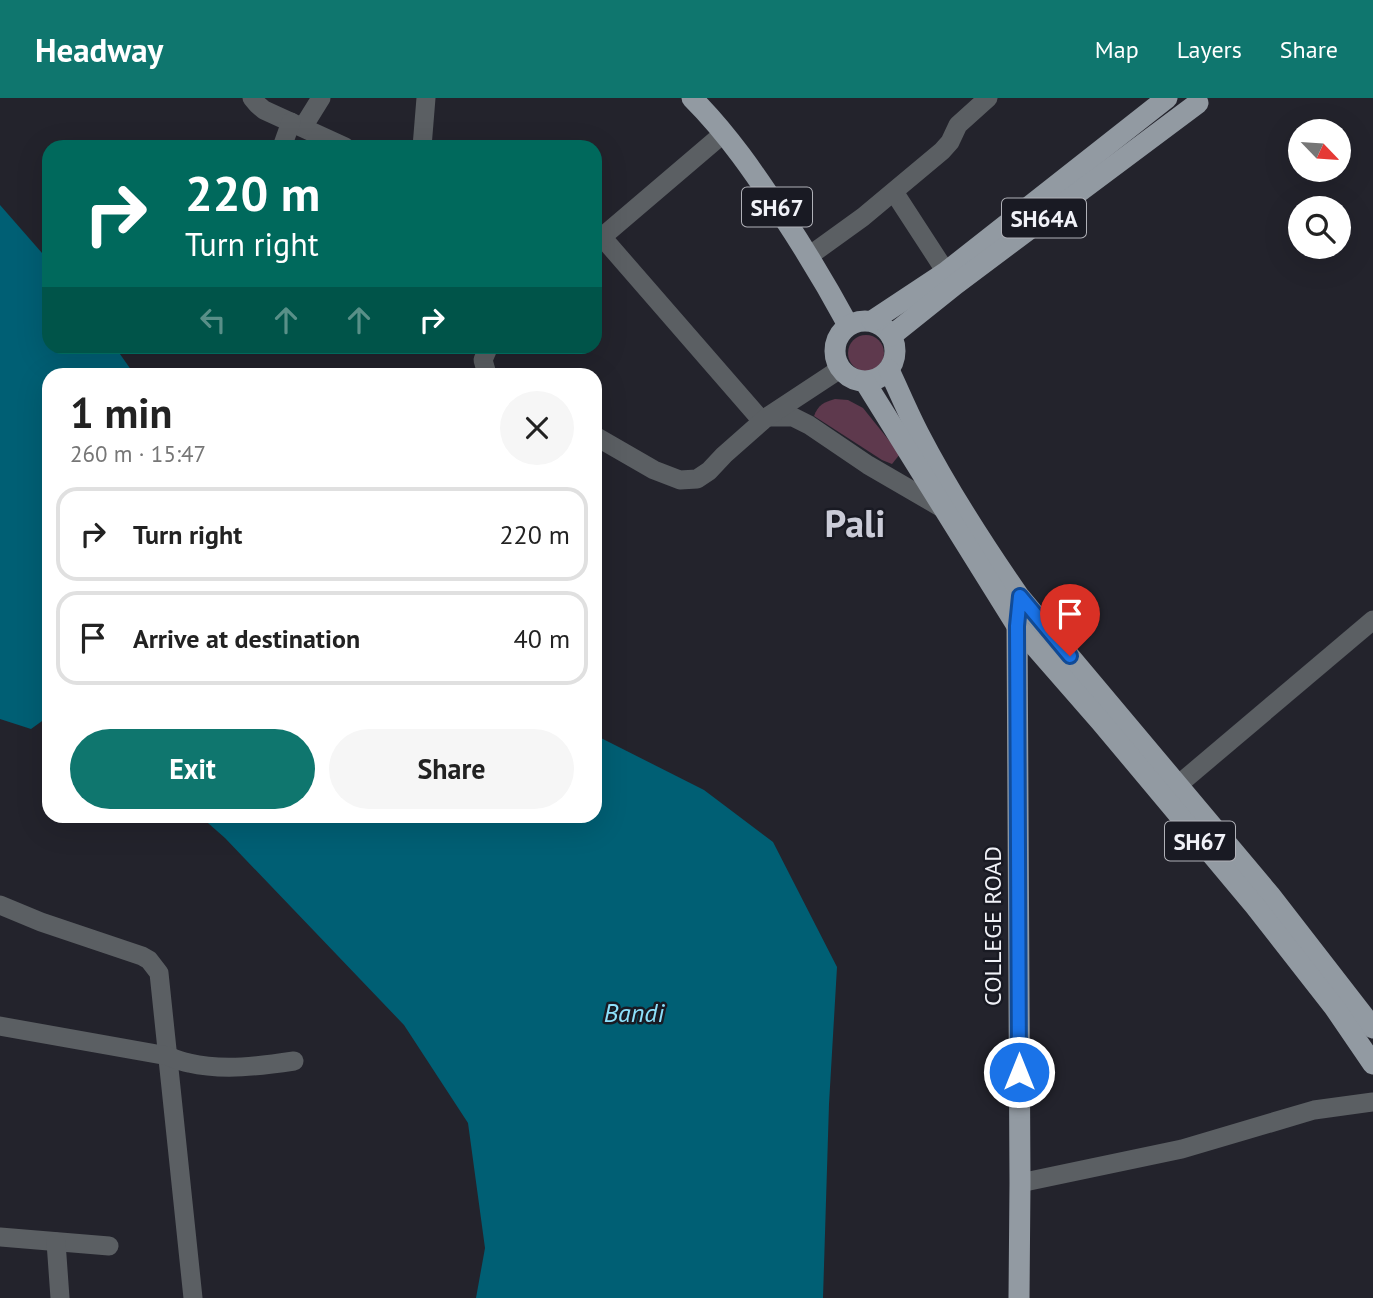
<!DOCTYPE html>
<html lang="en">
<head>
<meta charset="utf-8">
<style>
  body { margin:0; font-family:"PT Sans",sans-serif; background:#f6f6f6; color:#222; height:100vh; display:flex; flex-direction:column; font-size:26px; white-space:nowrap }
  * { box-sizing:border-box; margin:0 }
  p { font-size:23px; color:#767676 }
  .icon { flex:none; width:38px; height:38px; fill:none; stroke:currentColor; stroke-width:2; stroke-linecap:round; stroke-linejoin:round }
  .map { position:relative; flex:1; overflow:hidden }
  .panel { position:absolute; left:42px; top:270px; width:560px; height:455px; display:flex; flex-direction:column; background:#fff; border-radius:21px; box-shadow:0 7px 28px #0002 }
  .panel>* { flex:none }
  .top-card { position:absolute; left:42px; top:42px; width:560px; height:214px; border-radius:21px; box-shadow:0 7px 28px #0002; background:#00695c; color:#fff; overflow:hidden }
  .needle { width:46px; rotate:115deg }
  .tools { position:absolute; left:1288px; top:21px; display:grid; gap:14px }
  .tools a { display:grid; place-items:center; width:63px; height:63px; border-radius:50%; background:#fff; box-shadow:0 7px 28px #0002; font-size:35px }
  .pin { position:absolute; display:grid; place-items:center; width:60px; height:60px; color:#fff; margin:-72px -30px; border-radius:50% 50% 50% 0; rotate:-45deg; box-shadow:0 0 7px #0007 }
  .pin .icon { rotate:45deg }
  .me { position:absolute; width:77px; margin:-38px; rotate:0deg; stroke-linejoin:round; filter:drop-shadow(0 0 5px #0008) }
  .turn { display:flex; align-items:center; gap:24px; height:147px; padding:0 28px; font-size:32px }
  .turn .icon { width:91px; height:91px; stroke-width:2.5 }
  .turn b { display:block; font-size:49px; line-height:60px }
  .lanes { display:flex; align-items:center; height:66px; padding:0 28px; background:#0003; justify-content:center; gap:35px; direction:ltr }
  .lanes .off { opacity:.35 }
  .round { display:grid; place-items:center; flex:none; width:74px; height:74px; border-radius:37px; background:#f6f6f6 }
  .overview { display:flex; align-items:center; justify-content:space-between; height:119px; padding:0 28px }
  h1 { font-size:42px; font-weight:600; line-height:52px }
  .primary-button { display:flex; gap:14px; margin-top:auto; padding:14px 28px }
  .primary-button a { flex:1; height:80px; border-radius:42px; background:#0f766e; color:#fff; font-size:28px; font-weight:600; line-height:80px; text-align:center }
  .primary-button a+a { background:#f6f6f6; color:#222 }
  ul { padding:0; list-style:none }
  li { display:flex; align-items:center; gap:21px; height:94px; margin:0 14px 10px; padding:0 14px; border:4px solid #e0e0e0; border-radius:21px }
  li div { flex:1 }
  li b { display:block; font-size:26px }
  li em { font-style:normal }
  header { display:flex; align-items:center; gap:42px; box-sizing:border-box; height:98px; padding:0 35px; background:#0f766e; color:#fff }
  header strong { font-size:33px }
  nav { display:flex; gap:38px; margin-inline-start:auto; font-size:24px }
  .map>svg:first-child { display:block }
  .green { fill:#5e394d }
  .water { fill:#005f74 }
  .lines { fill:none; stroke-linecap:round; stroke-linejoin:round }
  .minor { stroke:#5b5f63; stroke-width:19 }
  .major { stroke:#929aa2; stroke-width:21 }
  .route-casing { stroke:#114b97; stroke-width:18 }
  .route { stroke:#1a73e8; stroke-width:12 }
  .labels { text-anchor:middle; dominant-baseline:central; stroke-width:5; stroke-linejoin:round; paint-order:stroke }
  .shield { fill:#191a23; stroke:#b0b1b8; stroke-width:2 }
  .shield-label { font-size:23px; font-weight:bold; fill:#f1f2f8 }
  .street-label { font-size:24px; fill:#f1f2f8; stroke:#191a23 }
  .water-label { font-size:26px; font-style:italic; fill:#8de1fc; stroke:#191a23 }
  .town-label { font-size:38px; font-weight:bold; fill:#cbccd8; stroke:#191a23 }
</style>
</head>
<body>
<header>
<strong>Headway</strong>
<nav><a>Map</a><a>Layers</a><a>Share</a></nav>
</header>
<div class="map">
<svg width="1373" height="1200" viewBox="0 0 1373 1200">
  <rect width="100%" height="100%" fill="#23232c"/>
  <g class="green">
    <circle cx="866" cy="255" r="18"/>
    <path d="M 835,301 L 848,302 L 863,310 L 900,356 L 892,366 L 882,362 L 814,318 C 818,307 824,304 835,301 Z"/>
  </g>
  <g class="water">
    <path d="M 0,107 L 49,163 L 49,248 L 115,249 L 134,276 L 49,276 L 49,618 L 31,631 L 0,621 Z"/>
    <path d="M 595,637 L 704,692 L 773,744 L 837,869 L 829,1006 L 823,1200 L 476,1200 L 485,1150 L 468,1025 L 404,927 L 225,740 L 200,718 L 595,718 Z"/>
  </g>
  <g class="lines">
    <g class="minor">
      <path d="M 252,0 L 257,6 L 264,12 L 345,49"/>
      <path d="M 303,29 L 321,0"/>
      <path d="M 282,49 L 291,24"/>
      <path d="M 422,49 L 426,0"/>
      <path d="M 894,94 L 946,174 L 956,186"/>
      <path d="M 602,139 L 762,323"/>
      <path d="M 595,145 L 724,35"/>
      <path d="M 809,158 L 863,119 L 942,53 L 950,44 L 958,27 L 988,0"/>
      <path d="M 487,276 L 483,262 L 489,248"/>
      <path d="M 767,319 L 793,319 L 809,327 L 868,367 L 942,410"/>
      <path d="M 595,338 L 654,372 L 680,382 L 697,381 L 709,373 L 724,357 L 767,319 L 840,271"/>
      <path d="M 1178,687 L 1373,522"/>
      <path d="M 0,807 L 41,824 L 142,858 L 149,862 L 159,875 L 193,1200"/>
      <path d="M 0,928 L 168,958 C 175,961 182,964 189,965 C 223,973 261,968 294,963"/>
      <path d="M 1020,1085 L 1182,1051 L 1314,1012 L 1373,1004"/>
      <path d="M 0,1139 L 109,1148"/>
      <path d="M 56,1144 L 60,1200"/>
    </g>
    <g class="major">
      <path d="M 692,0 C 728,36 756,77 784,120 C 807,155 828,190 848,227"/>
      <circle cx="865" cy="253" r="30"/>
      <path d="M 872,223 L 946,174 L 1167,0"/>
      <path d="M 891,238 L 956,186 L 1198,5"/>
      <path d="M 889,272 C 899,293 908,315 919,336 C 948,392 983,446 1019,498 L 1270,797 L 1373,930"/>
      <path d="M 865,284 L 1017,528 L 1101,624 L 1255,808 L 1334,909 L 1373,966"/>
      <path d="M 1017,523 L 1020,1085 L 1019,1200"/>
    </g>
  </g>
  <g class="lines">
    <g class="route-casing">
      <path id="route" d="M 1019,974 L 1017,528 L 1020,498 L 1070,558"/>
    </g>
    <use href="#route" class="route"/>
  </g>
  <g class="labels">
    <g class="shield">
      <rect x="742" y="89.5" width="70" height="39" rx="5"/>
      <rect x="1002" y="100.5" width="84" height="39" rx="5"/>
      <rect x="1165" y="723.5" width="70" height="39" rx="5"/>
    </g>
    <g class="shield-label">
      <text x="777" y="109">SH67</text>
      <text x="1044" y="120">SH64A</text>
      <text x="1200" y="743">SH67</text>
    </g>
    <g class="street-label">
      <text transform="translate(992 828) rotate(-90)">COLLEGE ROAD</text>
    </g>
    <g class="water-label">
      <text x="634" y="914">Bandi</text>
    </g>
    <g class="town-label">
      <text x="855" y="424">Pali</text>
    </g>
  </g>
</svg>
<div class="tools">
<a><svg class="needle" viewBox="-14 -14 28 28"><path d="M0-13l5 13h-10z" fill="#e53935"/><path d="M0 13l5-13h-10z" fill="#767676"/></svg></a>
<a><svg class="icon" aria-label="search" viewBox="0 0 24 24"><circle cx="10" cy="10" r="6"/><path d="M15 15l6 6"/></svg></a>
</div>
<div class="pin" style="left:1070px;top:558px;background:#d93025"><svg class="icon" aria-label="arrive" viewBox="0 0 24 24"><path d="M6 21V4h12l-3 4 3 4H6"/></svg></div>
<svg class="me" style="left:1019px;top:974px" viewBox="-20 -20 40 40"><circle r="17" fill="#1a73e8" stroke="#fff" stroke-width="3"/><path d="M0-11L8 9 0 5-8 9z" fill="#fff"/></svg>
<div class="top-card">
<div class="turn"><svg class="icon" aria-label="right" viewBox="0 0 24 24"><path d="M7 20v-9h11M14 6l5 5-5 5"/></svg><div><b>220 m</b>Turn right</div></div>
<div class="lanes"><svg class="icon off" aria-label="left" viewBox="0 0 24 24"><path d="M17 20v-9H6M10 6l-5 5 5 5"/></svg><svg class="icon off" aria-label="ahead" viewBox="0 0 24 24"><path d="M12 20V5M6 11l6-6 6 6"/></svg><svg class="icon off" aria-label="ahead" viewBox="0 0 24 24"><path d="M12 20V5M6 11l6-6 6 6"/></svg><svg class="icon" aria-label="right" viewBox="0 0 24 24"><path d="M7 20v-9h11M14 6l5 5-5 5"/></svg></div>
</div>
<section class="panel">
<div class="overview"><div><h1>1 min</h1><p>260 m · 15:47</p></div><a class="round"><svg class="icon" aria-label="close" viewBox="0 0 24 24"><path d="M6 6l12 12M18 6L6 18"/></svg></a></div>
<ul>
<li><svg class="icon" aria-label="right" viewBox="0 0 24 24"><path d="M7 20v-9h11M14 6l5 5-5 5"/></svg><div><b>Turn right</b></div><em>220 m</em></li>
<li><svg class="icon" aria-label="arrive" viewBox="0 0 24 24"><path d="M6 21V4h12l-3 4 3 4H6"/></svg><div><b>Arrive at destination</b></div><em>40 m</em></li>
</ul>
<div class="primary-button"><a>Exit</a><a>Share</a></div>
</section>
</div>
</body>
</html>
